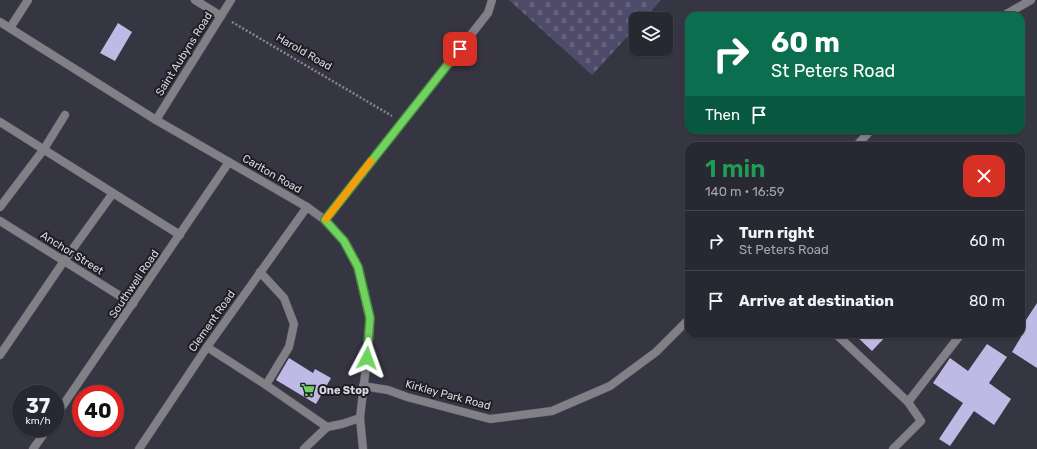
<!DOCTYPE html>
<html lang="en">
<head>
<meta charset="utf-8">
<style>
  body { margin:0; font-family:Rubik,sans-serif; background:#30303a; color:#f1f3f6; height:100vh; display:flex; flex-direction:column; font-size:15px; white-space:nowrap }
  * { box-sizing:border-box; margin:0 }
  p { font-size:13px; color:#a5a6ac }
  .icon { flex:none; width:22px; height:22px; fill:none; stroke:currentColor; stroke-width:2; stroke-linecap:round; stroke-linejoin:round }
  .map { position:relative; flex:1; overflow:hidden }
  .details { position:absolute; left:685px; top:142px; width:340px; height:196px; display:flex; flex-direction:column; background:#282832; border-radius:12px; box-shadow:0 1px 3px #0004,0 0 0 1px #44444d }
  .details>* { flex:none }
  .hud { position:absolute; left:685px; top:12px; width:340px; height:122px; border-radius:12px; box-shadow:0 1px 3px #0004,0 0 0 1px #44444d; background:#0b6e4f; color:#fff; overflow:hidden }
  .fabs { position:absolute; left:629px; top:12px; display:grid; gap:8px }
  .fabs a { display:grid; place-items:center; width:44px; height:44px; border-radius:8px; background:#282832; box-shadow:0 1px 3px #0004,0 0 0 1px #44444d; font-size:20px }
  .speed { position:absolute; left:12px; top:385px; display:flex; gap:8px; font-size:20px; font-weight:700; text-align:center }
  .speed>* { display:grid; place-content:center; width:52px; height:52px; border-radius:50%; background:#282832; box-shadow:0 1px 3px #0004,0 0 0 1px #44444d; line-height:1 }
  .speed small { font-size:10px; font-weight:400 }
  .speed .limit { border:6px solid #d22; background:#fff; color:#111 }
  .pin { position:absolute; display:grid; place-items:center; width:34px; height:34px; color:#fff; margin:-17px; border-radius:8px; box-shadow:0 2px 6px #0006 }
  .me { position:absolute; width:44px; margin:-22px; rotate:4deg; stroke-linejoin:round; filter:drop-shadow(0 0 3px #0008) }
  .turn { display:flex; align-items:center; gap:14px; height:84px; padding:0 20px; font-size:18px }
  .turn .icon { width:52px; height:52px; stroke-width:2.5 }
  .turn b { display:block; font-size:28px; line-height:34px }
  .then { display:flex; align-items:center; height:38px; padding:0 20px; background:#0003; gap:8px; font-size:15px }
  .round { display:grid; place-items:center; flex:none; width:42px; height:42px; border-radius:12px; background:#30303a }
  .headline { display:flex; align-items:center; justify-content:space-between; height:68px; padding:0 20px }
  h1 { font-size:24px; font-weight:600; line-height:30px; color:#1e9e55 }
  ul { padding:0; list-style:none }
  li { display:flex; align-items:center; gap:12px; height:60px; padding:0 20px; border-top:1px solid #44444d }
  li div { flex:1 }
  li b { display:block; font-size:15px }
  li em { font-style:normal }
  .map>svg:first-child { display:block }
  .cemetery { fill:url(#cemetery-stones) }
  .building { fill:#bfb9e5 }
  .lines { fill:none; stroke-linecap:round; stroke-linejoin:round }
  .service-casing { stroke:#53535f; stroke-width:9 }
  .minor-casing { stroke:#53535f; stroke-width:9 }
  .tertiary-casing { stroke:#53535f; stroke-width:9 }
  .path { stroke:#868590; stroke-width:2.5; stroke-dasharray:2 2; stroke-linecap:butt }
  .service { stroke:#808086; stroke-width:8 }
  .minor { stroke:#808086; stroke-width:8 }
  .tertiary { stroke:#808086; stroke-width:8 }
  .route-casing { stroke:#49893e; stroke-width:10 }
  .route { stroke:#70d35f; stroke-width:7 }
  .slow { stroke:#f59e0b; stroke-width:7 }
  .labels { text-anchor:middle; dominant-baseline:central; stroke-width:4; stroke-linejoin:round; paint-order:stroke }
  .street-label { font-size:11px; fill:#d9d9e1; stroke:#1e1d23 }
  .poi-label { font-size:11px; font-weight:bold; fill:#d9d9e1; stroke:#1e1d23; text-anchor:start }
</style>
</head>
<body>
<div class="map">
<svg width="1037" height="449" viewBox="0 0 1037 449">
  <defs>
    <pattern id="cemetery-stones" width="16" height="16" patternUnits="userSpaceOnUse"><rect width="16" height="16" fill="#4f4b6a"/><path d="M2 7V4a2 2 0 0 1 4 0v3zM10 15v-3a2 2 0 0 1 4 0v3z" fill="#68647f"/></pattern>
  </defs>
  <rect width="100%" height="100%" fill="#363542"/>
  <path class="cemetery" d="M 509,0 L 661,0 L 644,19 L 636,19 L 636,27 L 592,75 Z"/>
  <g class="building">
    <path d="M 118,23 L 132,32 L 115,61 L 100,53 Z"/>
    <path d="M 1037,303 L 1037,368 L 1012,352 L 1021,337 L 1021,317 L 1026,320 Z"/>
    <path d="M 854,334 L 888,334 L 872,351 Z"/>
    <path d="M 987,344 L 1007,357 L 989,383 L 1011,399 L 994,425 L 974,411 L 950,446 L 939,439 L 963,403 L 933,383 L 950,358 L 968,371 Z"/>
    <path d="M 289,358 L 313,373 L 315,369 L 331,378 L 316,404 L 276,380 Z"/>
  </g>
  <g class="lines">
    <g class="service-casing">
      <g id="service">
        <path d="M 0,122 L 113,193"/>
        <path d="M 260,272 L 284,298 L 294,324 L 289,347 L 266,385"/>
        <path d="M 0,355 L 64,261 L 113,193 L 180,235"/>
        <path d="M 908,402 L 961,334"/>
      </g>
    </g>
    <g class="minor-casing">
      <g id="minor">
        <path d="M 195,0 L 221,16"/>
        <path d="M 1003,16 L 1031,0"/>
        <path d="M 10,28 L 28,0"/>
        <path d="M 156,120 L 231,0"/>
        <path d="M 856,146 L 871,130"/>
        <path d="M 0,207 L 44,149 L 65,115"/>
        <path d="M 325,220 L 488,13 L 492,0"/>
        <path d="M 0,221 L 133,304"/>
        <path d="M 836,334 L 908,402 L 921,421 L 893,449"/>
        <path d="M 207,347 L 266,385 L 327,427 L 342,424 L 360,418"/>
        <path d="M 363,386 L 388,390 L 407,397 L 490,419 L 552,411 L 610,386 L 656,352 L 689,319"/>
        <path d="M 55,417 L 229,162"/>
        <path d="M 33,449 L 48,428"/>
        <path d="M 139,449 L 207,347 L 307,207"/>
        <path d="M 304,449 L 327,427"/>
      </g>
    </g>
    <g class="tertiary-casing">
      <path id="tertiary" d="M 0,22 L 156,120 L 307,207 L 325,220 L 344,241 L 358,267 L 370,318 L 367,358 L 360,418 L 363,449"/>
    </g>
    <path class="path" d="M 232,22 L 392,116"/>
    <use href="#service" class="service"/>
    <use href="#minor" class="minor"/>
    <use href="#tertiary" class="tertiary"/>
  </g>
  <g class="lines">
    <g class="route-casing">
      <path id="route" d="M 367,358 L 370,318 L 358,267 L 344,241 L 325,220 L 460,49"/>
    </g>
    <use href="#route" class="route"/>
    <path class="slow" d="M 326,219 L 371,161"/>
  </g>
  <defs>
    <g id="supermarket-bare" transform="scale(1.08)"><path d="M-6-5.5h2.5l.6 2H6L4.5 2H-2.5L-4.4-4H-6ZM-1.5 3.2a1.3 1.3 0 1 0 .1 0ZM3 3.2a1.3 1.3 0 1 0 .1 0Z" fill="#70d35f" stroke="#1e1d23" stroke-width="2.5" paint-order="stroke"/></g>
  </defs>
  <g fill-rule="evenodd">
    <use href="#supermarket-bare" x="308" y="390"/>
  </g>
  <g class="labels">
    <g class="street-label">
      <text transform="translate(304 52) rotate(30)">Harold Road</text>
      <text transform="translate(184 54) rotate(-58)">Saint Aubyns Road</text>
      <text transform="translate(272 174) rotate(30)">Carlton Road</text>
      <text transform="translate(72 253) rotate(32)">Anchor Street</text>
      <text transform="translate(134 284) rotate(-56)">Southwell Road</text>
      <text transform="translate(212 321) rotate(-55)">Clement Road</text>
      <text transform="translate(448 395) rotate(15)">Kirkley Park Road</text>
    </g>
    <g class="poi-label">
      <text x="319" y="390">One Stop</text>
    </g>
  </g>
</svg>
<div class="fabs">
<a><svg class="icon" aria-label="layers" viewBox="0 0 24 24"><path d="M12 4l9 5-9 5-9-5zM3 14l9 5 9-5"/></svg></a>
</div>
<div class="speed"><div>37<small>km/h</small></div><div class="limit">40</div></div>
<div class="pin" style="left:460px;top:49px;background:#d93025"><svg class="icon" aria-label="arrive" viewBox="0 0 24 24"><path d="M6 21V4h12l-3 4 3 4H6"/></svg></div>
<svg class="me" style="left:367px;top:358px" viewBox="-20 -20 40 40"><path d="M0-17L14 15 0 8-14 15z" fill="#70d35f" stroke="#fff" stroke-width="4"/></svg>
<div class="hud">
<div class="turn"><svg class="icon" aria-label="right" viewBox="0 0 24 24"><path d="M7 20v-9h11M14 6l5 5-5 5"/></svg><div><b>60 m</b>St Peters Road</div></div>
<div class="then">Then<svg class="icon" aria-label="arrive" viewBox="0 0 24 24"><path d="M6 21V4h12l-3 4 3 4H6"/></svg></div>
</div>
<section class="details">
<div class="headline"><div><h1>1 min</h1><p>140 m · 16:59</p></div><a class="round" style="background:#d93025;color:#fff"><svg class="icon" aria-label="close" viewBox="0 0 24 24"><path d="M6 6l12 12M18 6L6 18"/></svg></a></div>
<ul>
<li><svg class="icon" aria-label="right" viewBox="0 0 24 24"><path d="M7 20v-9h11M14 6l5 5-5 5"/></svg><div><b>Turn right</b><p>St Peters Road</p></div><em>60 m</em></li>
<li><svg class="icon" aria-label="arrive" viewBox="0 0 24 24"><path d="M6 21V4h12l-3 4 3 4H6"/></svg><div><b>Arrive at destination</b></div><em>80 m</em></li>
</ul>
</section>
</div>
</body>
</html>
